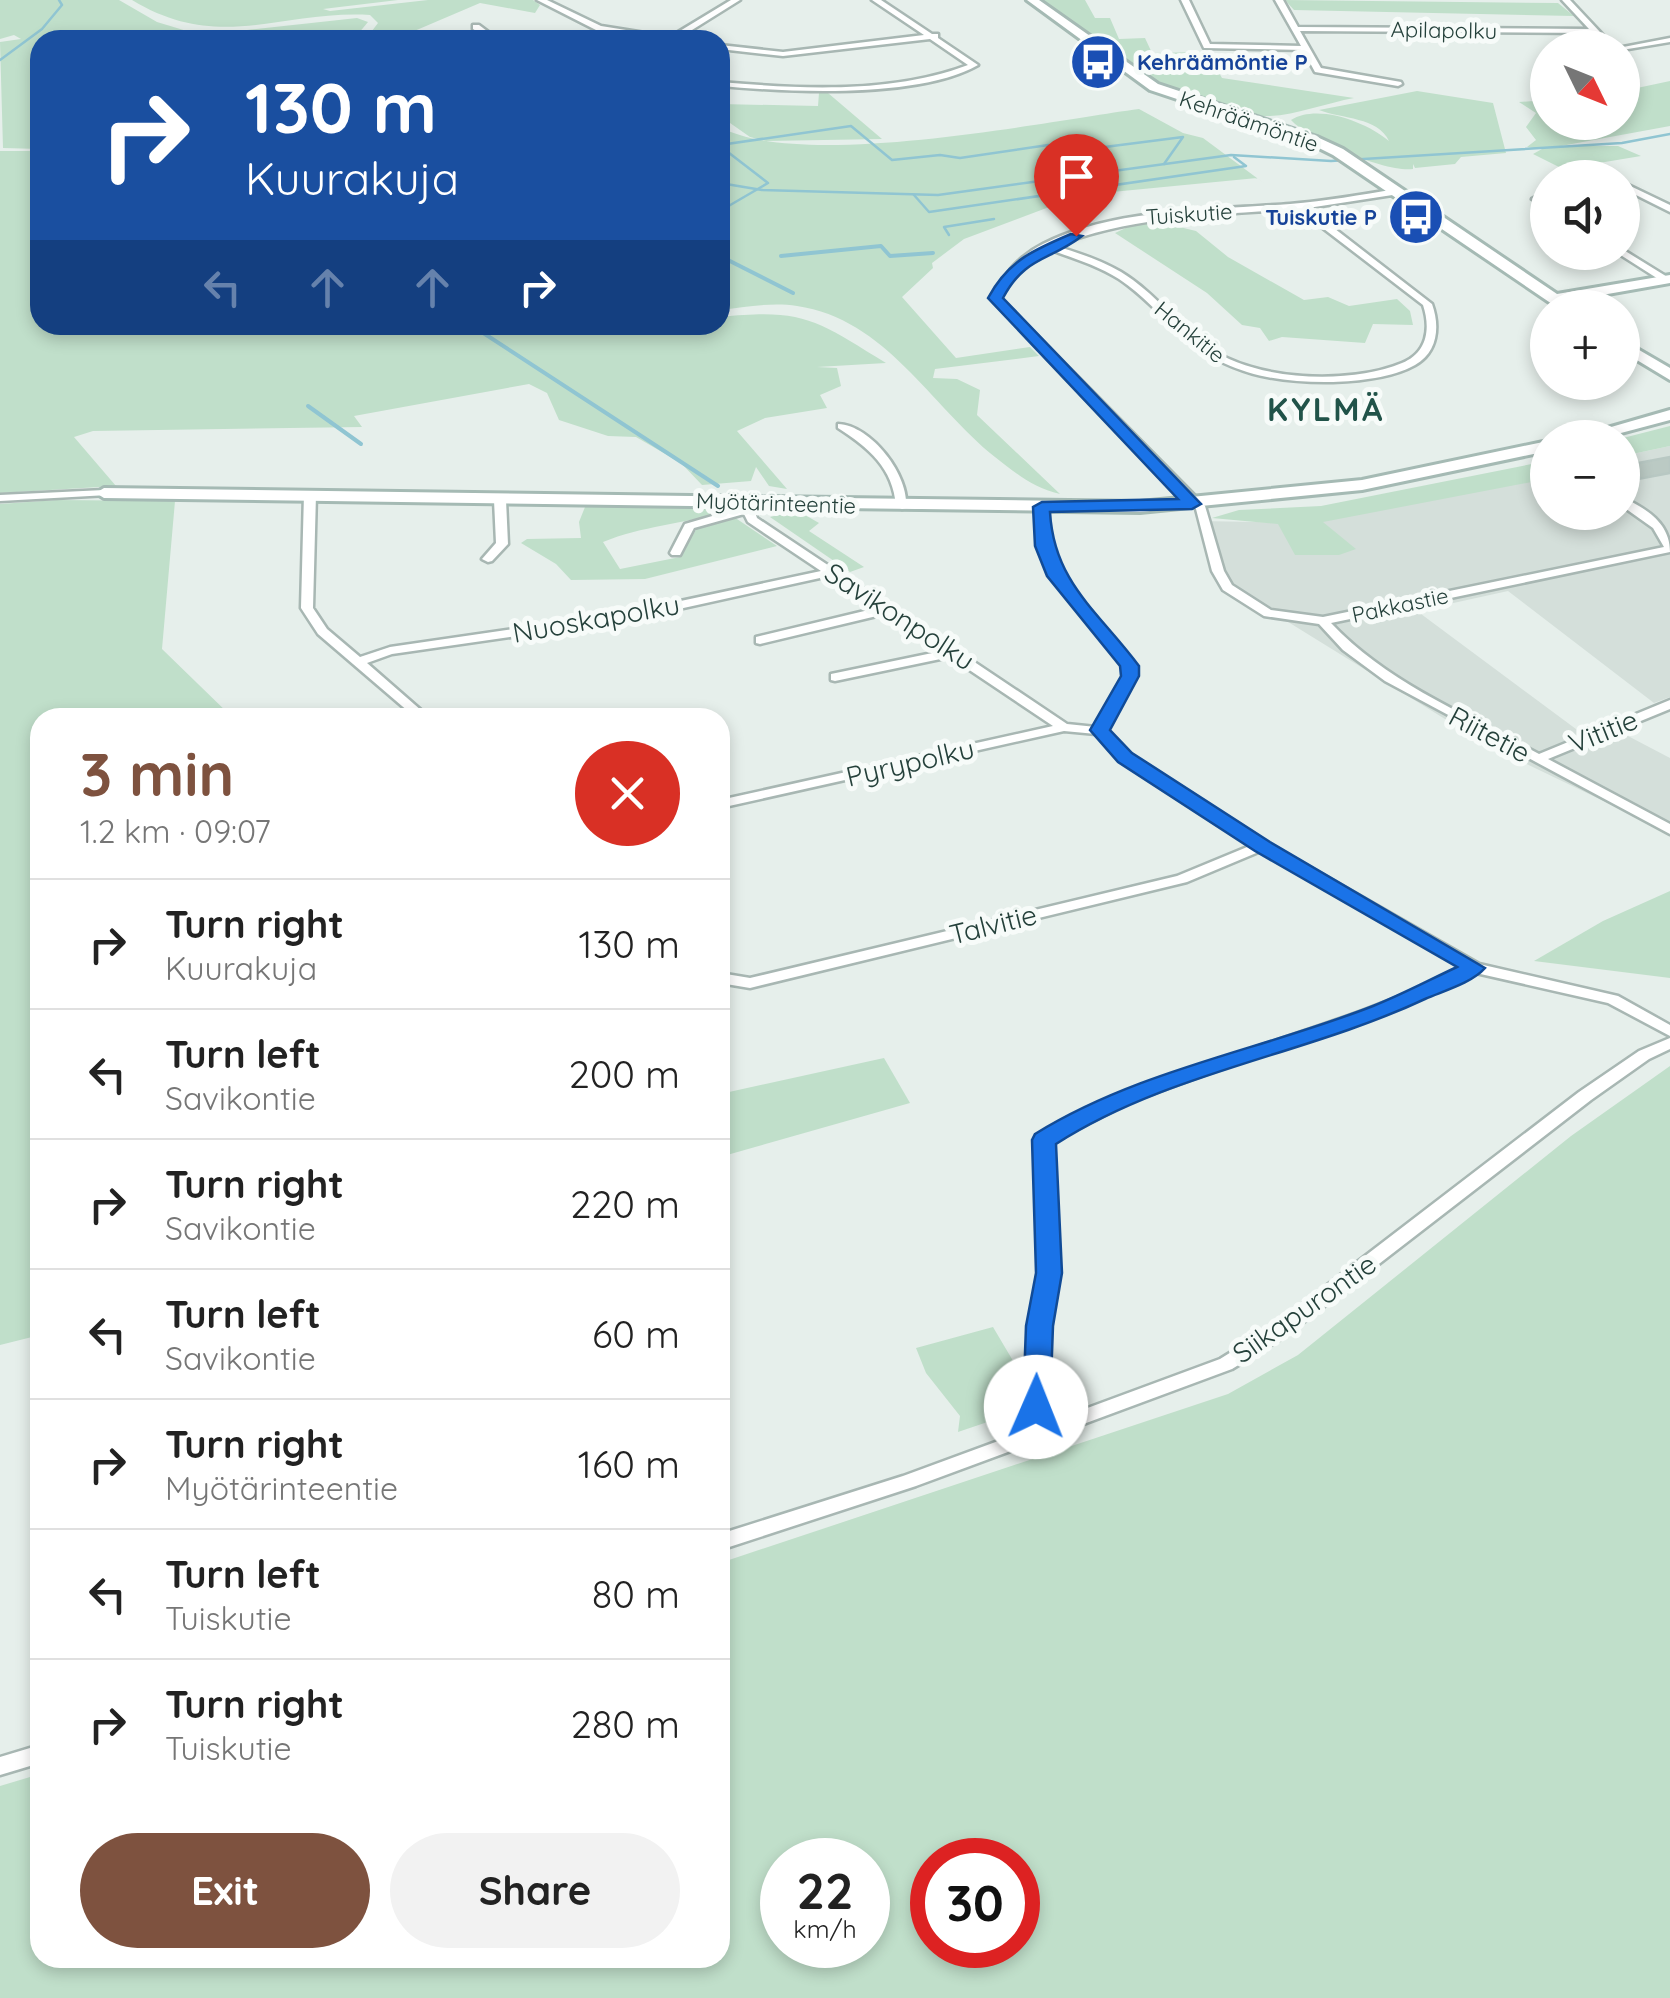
<!DOCTYPE html>
<html lang="en">
<head>
<meta charset="utf-8">
<style>
  body { margin:0; font-family:Quicksand,sans-serif; background:#f2f2f2; color:#222; height:100vh; display:flex; flex-direction:column; font-size:38px; white-space:nowrap }
  * { box-sizing:border-box; margin:0 }
  p { font-size:32px; color:#767676 }
  .icon { flex:none; width:55px; height:55px; fill:none; stroke:currentColor; stroke-width:2; stroke-linecap:round; stroke-linejoin:round }
  .map { position:relative; flex:1; overflow:hidden }
  .drawer { position:absolute; left:30px; top:708px; width:700px; height:1260px; display:flex; flex-direction:column; background:#fff; border-radius:30px; box-shadow:0 5px 15px #0003 }
  .drawer>* { flex:none }
  .top-card { position:absolute; left:30px; top:30px; width:700px; height:305px; border-radius:30px; box-shadow:0 5px 15px #0003; background:#1a4fa0; color:#fff; overflow:hidden }
  .needle { width:65px; rotate:133deg }
  .tools { position:absolute; left:1530px; top:30px; display:grid; gap:20px }
  .tools a { display:grid; place-items:center; width:110px; height:110px; border-radius:50%; background:#fff; box-shadow:0 5px 15px #0003; font-size:50px }
  .speed { position:absolute; left:760px; top:1838px; display:flex; gap:20px; font-size:50px; font-weight:700; text-align:center }
  .speed>* { display:grid; place-content:center; width:130px; height:130px; border-radius:50%; background:#fff; box-shadow:0 5px 15px #0003; line-height:1 }
  .speed small { font-size:25px; font-weight:400 }
  .speed .limit { border:15px solid #d22; background:#fff; color:#111 }
  .pin { position:absolute; display:grid; place-items:center; width:85px; height:85px; color:#fff; margin:-102px -42px; border-radius:50% 50% 50% 0; rotate:-45deg; box-shadow:0 0 10px #0007 }
  .pin .icon { rotate:45deg }
  .me { position:absolute; width:110px; margin:-55px; rotate:1deg; stroke-linejoin:round; filter:drop-shadow(0 0 8px #0008) }
  .turn { display:flex; align-items:center; gap:35px; height:210px; padding:0 50px; font-size:45px }
  .turn .icon { width:130px; height:130px; stroke-width:2.5 }
  .turn b { display:block; font-size:70px; line-height:85px }
  .lanes { display:flex; align-items:center; height:95px; padding:0 50px; background:#0003; justify-content:center; gap:50px; direction:ltr }
  .lanes .off { opacity:.35 }
  .round { display:grid; place-items:center; flex:none; width:105px; height:105px; border-radius:52px; background:#f2f2f2 }
  .headline { display:flex; align-items:center; justify-content:space-between; height:170px; padding:0 50px }
  h1 { font-size:60px; font-weight:700; line-height:75px; color:#7e523f }
  .primary-button { display:flex; gap:20px; margin-top:auto; padding:20px 50px }
  .primary-button a { flex:1; height:115px; border-radius:60px; background:#7e523f; color:#fff; font-size:40px; font-weight:700; line-height:115px; text-align:center }
  .primary-button a+a { background:#f2f2f2; color:#222 }
  ul { padding:0; list-style:none }
  li { display:flex; align-items:center; gap:30px; height:130px; padding:0 50px; border-top:2px solid #e0e0e0 }
  li div { flex:1 }
  li b { display:block; font-size:38px }
  li em { font-style:normal }
  .map>svg:first-child { display:block }
  .built { fill:#d4dfda }
  .green { fill:#c0dfca; fill-rule:evenodd }
  .lines { fill:none; stroke-linecap:round; stroke-linejoin:round }
  .stream-far1 { stroke:#90c5d2; stroke-width:2.5 }
  .stream { stroke:#90c5d2; stroke-width:4 }
  .building { fill:#bbcac4; stroke:#b8c8c3; stroke-width:2.5 }
  .street-casing { stroke:#a8b7b3; stroke-width:5 }
  .secondary-casing { stroke:#a5bab4; stroke-width:6 }
  .street { fill:#fff; fill-rule:evenodd }
  .secondary { fill:#fff; fill-rule:evenodd }
  .route { fill:#1a73e8; stroke:#114b97; stroke-width:2.5 }
  .labels { text-anchor:middle; dominant-baseline:central; stroke-width:10; stroke-linejoin:round; paint-order:stroke }
  .far-street-label { font-size:22px; fill:#25413b; stroke:#f7fbf9 }
  .far-transit-label { font-size:22px; font-weight:bold; fill:#164399; stroke:#f7fbf9; text-anchor:start }
  .street-label { font-size:28px; fill:#25413b; stroke:#f7fbf9 }
  .far-district-label { font-size:32px; font-weight:bold; letter-spacing:2.5px; fill:#215349; stroke:#f7fbf9 }
</style>
</head>
<body>
<div class="map">
<svg width="1670" height="1998" viewBox="0 0 1670 1998">
  <rect width="100%" height="100%" fill="#e6efeb"/>
  <path class="built" d="M 1670,446 L 1670,697 L 1654,703 L 1508,591 L 1417,611 L 1580,732 L 1607,725 L 1670,758 L 1670,833 L 1487,745 L 1212,575 L 1198,521 L 1310,523 L 1547,472 L 1548,512 L 1622,512 L 1623,456 Z"/>
  <g class="green">
    <path d="M 0,0 L 119,0 L 157,22 L 200,35 L 357,18 L 368,22 L 353,40 L 40,40 L 40,149 L 3,148 L 0,42 L 21,39 L 14,35 L 0,39 Z"/>
    <path d="M 132,0 L 398,0 L 323,9 L 330,11 L 428,0 L 533,0 L 540,5 L 535,13 L 480,3 L 412,32 L 425,40 L 365,40 L 378,23 L 370,15 C 281,10 219,53 132,0 Z"/>
    <path d="M 1042,0 L 1085,0 L 1095,18 L 1110,18 L 1119,39 L 1145,38 L 1152,53 L 1207,52 L 1222,78 L 1354,98 C 1326,103 1291,117 1264,116 C 1177,112 1108,47 1042,0 Z"/>
    <path d="M 1285,0 L 1558,3 L 1574,16 L 1294,10 Z"/>
    <path d="M 1670,81 L 1670,126 L 1561,146 L 1618,146 L 1641,156 L 1563,169 L 1533,154 L 1542,149 L 1527,147 L 1536,140 L 1526,127 L 1536,113 L 1519,102 L 1547,100 L 1548,122 L 1622,122 L 1623,91 Z"/>
    <path d="M 1417,91 L 1493,103 L 1506,153 L 1461,157 L 1455,164 L 1415,168 L 1413,164 L 1413,169 C 1387,173 1309,140 1291,120 C 1317,103 1367,122 1389,141 C 1378,117 1342,119 1319,110 Z"/>
    <path d="M 819,93 L 828,93 L 882,139 L 766,141 L 750,137 L 720,116 L 720,104 L 818,106 Z"/>
    <path d="M 1139,109 L 1183,133 L 1203,138 L 1265,184 L 1257,178 L 1081,195 L 964,239 L 932,263 L 933,268 L 902,297 L 956,358 L 1030,347 L 1039,356 L 935,369 L 933,378 L 957,379 L 980,390 L 977,415 L 1060,494 C 1033,488 1017,474 995,457 C 930,405 886,319 797,306 C 772,302 745,307 720,310 L 720,127 C 801,171 1042,122 1139,109 Z"/>
    <path d="M 0,151 L 40,151 L 40,325 L 451,325 L 462,332 L 460,325 L 720,325 L 720,317 C 804,308 816,320 886,363 L 817,367 L 837,368 L 841,386 L 820,395 L 827,408 L 765,418 L 737,431 L 787,489 L 769,486 L 756,467 L 751,481 L 702,485 L 681,463 L 636,437 L 608,436 L 559,420 L 547,393 L 529,384 L 354,416 L 362,427 L 93,431 L 74,437 L 116,486 L 0,493 Z"/>
    <path d="M 1159,222 L 1196,231 L 1228,257 L 1304,300 L 1328,297 L 1349,306 L 1397,299 L 1410,311 L 1413,325 L 1373,324 L 1365,343 L 1282,337 L 1269,341 L 1260,328 L 1242,325 L 1207,293 L 1115,233 L 1130,226 Z"/>
    <path d="M 1670,426 L 1670,446 L 1623,456 L 1623,438 Z"/>
    <path d="M 1547,461 L 1547,479 L 1323,522 L 1356,549 L 1339,555 L 1295,555 L 1278,524 L 1212,518 L 1239,510 L 1321,506 Z"/>
    <path d="M 56,500 L 175,501 L 162,649 L 232,717 L 40,718 L 40,1335 L 0,1345 L 0,504 Z"/>
    <path d="M 718,506 L 723,512 C 683,524 642,526 603,542 L 620,569 L 680,557 L 697,528 L 734,517 L 777,546 L 645,579 L 571,580 L 556,564 L 521,543 L 527,539 L 581,538 L 579,522 L 585,507 Z"/>
    <path d="M 782,514 L 805,515 L 819,523 L 809,531 L 864,567 L 850,572 L 770,517 Z"/>
    <path d="M 1670,891 L 1670,978 L 1534,961 L 1603,921 Z"/>
    <path d="M 884,1058 L 910,1103 L 720,1157 L 720,1094 Z"/>
    <path d="M 1670,1066 L 1670,1998 L 0,1998 L 0,1786 L 40,1774 L 40,1958 L 720,1958 L 720,1563 L 1228,1394 L 1298,1355 L 1571,1136 ZM 782,1860 L 868,1860 L 868,1945 L 782,1945 ZM 932,1860 L 1018,1860 L 1018,1945 L 932,1945 Z"/>
    <path d="M 993,1327 L 1019,1371 L 1017,1412 L 958,1432 L 960,1416 L 926,1373 L 916,1348 Z"/>
  </g>
  <g class="lines">
    <g class="stream-far1">
      <path d="M 0,60 L 42,29 L 62,5 L 59,0"/>
      <path d="M 720,145 L 851,126 L 892,160 L 940,155 L 960,158 L 1048,145 L 1089,149 L 1183,137 L 1164,164"/>
      <path d="M 720,146 L 768,183 L 720,211"/>
      <path d="M 720,183 L 762,190 L 938,195 L 1231,155 L 1331,161 L 1622,143 L 1670,134"/>
      <path d="M 914,195 L 929,212 L 1246,166 L 1234,157"/>
      <path d="M 949,235 L 944,227 L 994,219"/>
    </g>
    <g class="stream">
      <path d="M 720,256 L 793,293"/>
      <path d="M 781,256 L 881,246 L 890,256 L 933,253"/>
      <path d="M 471,325 L 718,486"/>
      <path d="M 308,406 L 361,444"/>
    </g>
  </g>
  <path class="building" d="M 1670,457 L 1670,473 L 1622,482 L 1622,466 Z"/>
  <g class="lines">
    <g class="street-casing">
      <g id="street">
        <path d="M 537,0 L 547,0 L 601,26 L 670,37 L 731,0 L 740,0 L 676,40 L 658,40 L 596,30 Z"/>
        <path d="M 872,0 L 881,0 L 932,34 L 938,34 L 938,38 L 978,65 C 918,99 789,92 720,86 L 720,82 C 801,89 891,94 968,65 L 930,39 L 783,56 L 720,49 L 720,45 L 783,52 L 924,35 Z"/>
        <path d="M 1181,0 L 1189,0 L 1210,44 L 1301,46 L 1275,0 L 1283,0 L 1298,27 L 1589,29 L 1562,0 L 1570,0 L 1615,48 L 1606,48 L 1593,33 L 1300,31 L 1321,68 L 1401,82 L 1402,84 L 1398,86 L 1315,72 L 1303,50 L 1204,48 Z"/>
        <path d="M 473,25 L 479,25 L 499,40 L 490,40 L 473,29 Z"/>
        <path d="M 1670,38 L 1670,42 L 1622,50 L 1622,48 L 1618,48 Z"/>
        <path d="M 1622,182 L 1670,205 L 1670,212 L 1622,188 Z"/>
        <path d="M 1396,189 L 1400,192 L 1399,194 L 1308,208 L 1432,304 C 1440,326 1438,352 1415,365 C 1392,378 1359,381 1333,382 C 1276,383 1225,374 1182,335 C 1161,316 1143,295 1119,279 C 1097,265 1072,258 1048,249 L 1017,270 L 1000,298 L 1205,506 L 1224,571 L 1232,585 L 1271,610 L 1323,617 L 1664,547 L 1653,528 L 1622,506 L 1622,497 C 1647,509 1670,523 1670,552 L 1331,623 C 1387,683 1468,715 1539,754 L 1670,700 L 1670,709 L 1548,759 L 1670,824 L 1670,834 L 1385,681 L 1343,650 L 1319,624 L 1264,616 L 1223,590 L 1212,571 L 1196,509 L 990,298 C 1005,275 1017,257 1043,244 C 1114,208 1211,210 1290,204 C 1326,201 1361,195 1396,189 ZM 1298,209 L 1423,305 C 1431,329 1427,353 1402,363 C 1349,385 1255,381 1208,347 C 1177,324 1154,292 1121,272 C 1101,260 1078,253 1056,246 C 1134,215 1216,215 1298,209 Z"/>
        <path d="M 1548,190 L 1548,197 L 1543,199 L 1548,202 L 1548,209 L 1532,199 Z"/>
        <path d="M 1622,249 L 1669,278 L 1670,281 L 1663,282 L 1619,254 L 1622,252 Z"/>
        <path d="M 838,424 C 871,425 910,476 906,508 L 902,509 L 896,506 C 893,468 869,448 838,428 Z"/>
        <path d="M 104,490 L 108,491 L 108,495 L 0,501 L 0,495 Z"/>
        <path d="M 310,491 L 316,494 L 313,608 L 327,629 L 360,657 L 390,647 L 629,612 L 821,571 L 748,522 L 744,514 L 694,528 L 680,555 L 672,555 L 670,553 L 685,524 L 743,507 L 747,498 L 751,497 L 757,500 L 754,509 L 757,518 L 954,649 L 960,649 L 961,653 L 1067,724 L 1096,727 L 1124,675 L 1124,666 L 1049,575 L 1038,546 L 1035,507 L 1037,505 L 1045,505 L 1050,546 L 1061,574 L 1136,666 L 1136,675 L 1107,731 L 1130,755 L 1267,843 L 1479,964 L 1618,996 L 1670,1025 L 1670,1036 L 1608,1003 L 1476,973 L 1388,1013 L 1215,1071 L 1130,1102 L 1052,1142 L 1058,1258 L 1045,1372 L 1046,1391 L 1055,1420 L 1220,1359 L 1275,1325 L 1579,1092 L 1639,1051 L 1670,1038 L 1670,1049 L 1649,1059 L 1591,1100 L 1287,1335 L 1232,1369 L 916,1486 L 720,1550 L 720,1534 L 903,1476 L 1039,1426 C 1013,1370 1040,1315 1041,1257 C 1042,1218 1037,1179 1036,1140 L 1038,1136 C 1174,1060 1324,1037 1463,968 L 1261,851 L 1187,882 L 750,988 L 720,983 L 720,973 L 750,978 L 1177,876 L 1252,845 L 1120,761 L 1096,734 L 1064,731 L 720,808 L 720,800 L 1053,726 L 950,657 L 835,681 L 831,680 L 831,674 L 942,651 L 885,614 L 760,644 L 756,643 L 756,637 L 877,608 L 829,576 L 629,620 L 392,654 L 367,663 L 430,718 L 416,718 L 318,634 L 301,608 L 304,494 Z"/>
        <path d="M 500,497 L 506,500 L 508,544 L 492,561 L 488,562 L 482,559 L 496,543 L 494,500 Z"/>
        <path d="M 609,713 L 615,717 L 598,718 L 599,715 Z"/>
        <path d="M 40,1745 L 40,1763 L 0,1775 L 0,1757 Z"/>
      </g>
    </g>
    <g class="secondary-casing">
      <g id="secondary">
        <path d="M 1027,0 L 1039,0 L 1158,84 L 1317,137 L 1343,149 L 1557,294 L 1670,275 L 1670,283 L 1568,301 L 1575,308 L 1558,308 L 1333,155 L 1309,143 L 1150,90 Z"/>
        <path d="M 1622,340 L 1670,368 L 1670,380 L 1622,351 Z"/>
        <path d="M 1670,410 L 1670,420 L 1602,438 L 1573,438 Z"/>
        <path d="M 1548,441 L 1548,451 L 1362,490 L 1140,512 L 104,498 L 96,493 L 104,488 L 1140,502 L 1362,480 Z"/>
      </g>
    </g>
    <use href="#street" class="street"/>
    <use href="#secondary" class="secondary"/>
  </g>
  <path class="route" d="M 1071,234 L 1082,236 C 1050,261 1025,256 1003,298 L 1201,504 L 1192,509 L 1050,512 C 1054,583 1099,612 1139,666 L 1139,676 L 1110,730 L 1132,753 L 1270,842 L 1485,968 C 1472,983 1443,991 1425,999 C 1306,1055 1168,1072 1056,1144 L 1062,1273 L 1053,1326 L 1050,1407 L 1036,1417 L 1023,1407 L 1026,1326 L 1036,1273 L 1032,1140 L 1035,1134 C 1138,1070 1261,1050 1373,1006 C 1401,995 1429,980 1457,967 L 1255,851 L 1118,762 L 1090,730 L 1121,676 L 1120,666 L 1047,576 L 1035,546 L 1033,507 L 1042,502 L 1178,499 L 988,298 C 1008,261 1033,250 1071,234 Z"/>
  <defs>
    <g id="bus-disc" transform="scale(2.875)"><circle r="9.5" fill="#1a4fb4" stroke="#f7fbf9"/><path d="M-5-6H5V4H4V6H2V4H-2V6H-4V4H-5ZM-3.5-4V0h7V-4ZM-3.5 1.2v1.5H-2V1.2ZM2 1.2v1.5H3.5V1.2Z" fill="#fff"/></g>
  </defs>
  <g fill-rule="evenodd">
    <use href="#bus-disc" x="1098" y="62"/>
    <use href="#bus-disc" x="1416" y="217"/>
  </g>
  <g class="labels">
    <g class="far-street-label">
      <text transform="translate(1444 30) rotate(1)">Apilapolku</text>
      <text transform="translate(1249 121) rotate(19)">Kehräämöntie</text>
      <text transform="translate(1189 214) rotate(-4)">Tuiskutie</text>
      <text transform="translate(1190 332) rotate(39)">Hankitie</text>
      <text transform="translate(776 503) rotate(2)">Myötärinteentie</text>
      <text transform="translate(1400 605) rotate(-12)">Pakkastie</text>
    </g>
    <g class="far-transit-label">
      <text x="1137" y="62">Kehräämöntie P</text>
      <text x="1377" y="217" text-anchor="end">Tuiskutie P</text>
    </g>
    <g class="street-label">
      <text transform="translate(900 616) rotate(33)">Savikonpolku</text>
      <text transform="translate(596 618) rotate(-10)">Nuoskapolku</text>
      <text transform="translate(1603 731) rotate(-22)">Vititie</text>
      <text transform="translate(1490 734) rotate(28)">Riitetie</text>
      <text transform="translate(910 762) rotate(-13)">Pyrypolku</text>
      <text transform="translate(993 924) rotate(-14)">Talvitie</text>
      <text transform="translate(1304 1308) rotate(-35)">Siikapurontie</text>
    </g>
    <g class="far-district-label">
      <text x="1326" y="409">KYLMÄ</text>
    </g>
  </g>
</svg>
<div class="tools">
<a><svg class="needle" viewBox="-14 -14 28 28"><path d="M0-13l5 13h-10z" fill="#e53935"/><path d="M0 13l5-13h-10z" fill="#767676"/></svg></a>
<a><svg class="icon" aria-label="sound" viewBox="0 0 24 24"><path d="M4 9h4l5-4v14l-5-4H4zM17 9q2 3 0 6"/></svg></a>
<a>+</a>
<a>−</a>
</div>
<div class="speed"><div>22<small>km/h</small></div><div class="limit">30</div></div>
<div class="pin" style="left:1076px;top:236px;background:#d93025"><svg class="icon" aria-label="arrive" viewBox="0 0 24 24"><path d="M6 21V4h12l-3 4 3 4H6"/></svg></div>
<svg class="me" style="left:1036px;top:1407px" viewBox="-20 -20 40 40"><circle r="19" fill="#fff"/><path d="M0-13L10 11 0 6-10 11z" fill="#1a73e8"/></svg>
<div class="top-card">
<div class="turn"><svg class="icon" aria-label="right" viewBox="0 0 24 24"><path d="M7 20v-9h11M14 6l5 5-5 5"/></svg><div><b>130 m</b>Kuurakuja</div></div>
<div class="lanes"><svg class="icon off" aria-label="left" viewBox="0 0 24 24"><path d="M17 20v-9H6M10 6l-5 5 5 5"/></svg><svg class="icon off" aria-label="ahead" viewBox="0 0 24 24"><path d="M12 20V5M6 11l6-6 6 6"/></svg><svg class="icon off" aria-label="ahead" viewBox="0 0 24 24"><path d="M12 20V5M6 11l6-6 6 6"/></svg><svg class="icon" aria-label="right" viewBox="0 0 24 24"><path d="M7 20v-9h11M14 6l5 5-5 5"/></svg></div>
</div>
<section class="drawer">
<div class="headline"><div><h1>3 min</h1><p>1.2 km · 09:07</p></div><a class="round" style="background:#d93025;color:#fff"><svg class="icon" aria-label="close" viewBox="0 0 24 24"><path d="M6 6l12 12M18 6L6 18"/></svg></a></div>
<ul>
<li><svg class="icon" aria-label="right" viewBox="0 0 24 24"><path d="M7 20v-9h11M14 6l5 5-5 5"/></svg><div><b>Turn right</b><p>Kuurakuja</p></div><em>130 m</em></li>
<li><svg class="icon" aria-label="left" viewBox="0 0 24 24"><path d="M17 20v-9H6M10 6l-5 5 5 5"/></svg><div><b>Turn left</b><p>Savikontie</p></div><em>200 m</em></li>
<li><svg class="icon" aria-label="right" viewBox="0 0 24 24"><path d="M7 20v-9h11M14 6l5 5-5 5"/></svg><div><b>Turn right</b><p>Savikontie</p></div><em>220 m</em></li>
<li><svg class="icon" aria-label="left" viewBox="0 0 24 24"><path d="M17 20v-9H6M10 6l-5 5 5 5"/></svg><div><b>Turn left</b><p>Savikontie</p></div><em>60 m</em></li>
<li><svg class="icon" aria-label="right" viewBox="0 0 24 24"><path d="M7 20v-9h11M14 6l5 5-5 5"/></svg><div><b>Turn right</b><p>Myötärinteentie</p></div><em>160 m</em></li>
<li><svg class="icon" aria-label="left" viewBox="0 0 24 24"><path d="M17 20v-9H6M10 6l-5 5 5 5"/></svg><div><b>Turn left</b><p>Tuiskutie</p></div><em>80 m</em></li>
<li><svg class="icon" aria-label="right" viewBox="0 0 24 24"><path d="M7 20v-9h11M14 6l5 5-5 5"/></svg><div><b>Turn right</b><p>Tuiskutie</p></div><em>280 m</em></li>
</ul>
<div class="primary-button"><a>Exit</a><a>Share</a></div>
</section>
</div>
</body>
</html>
